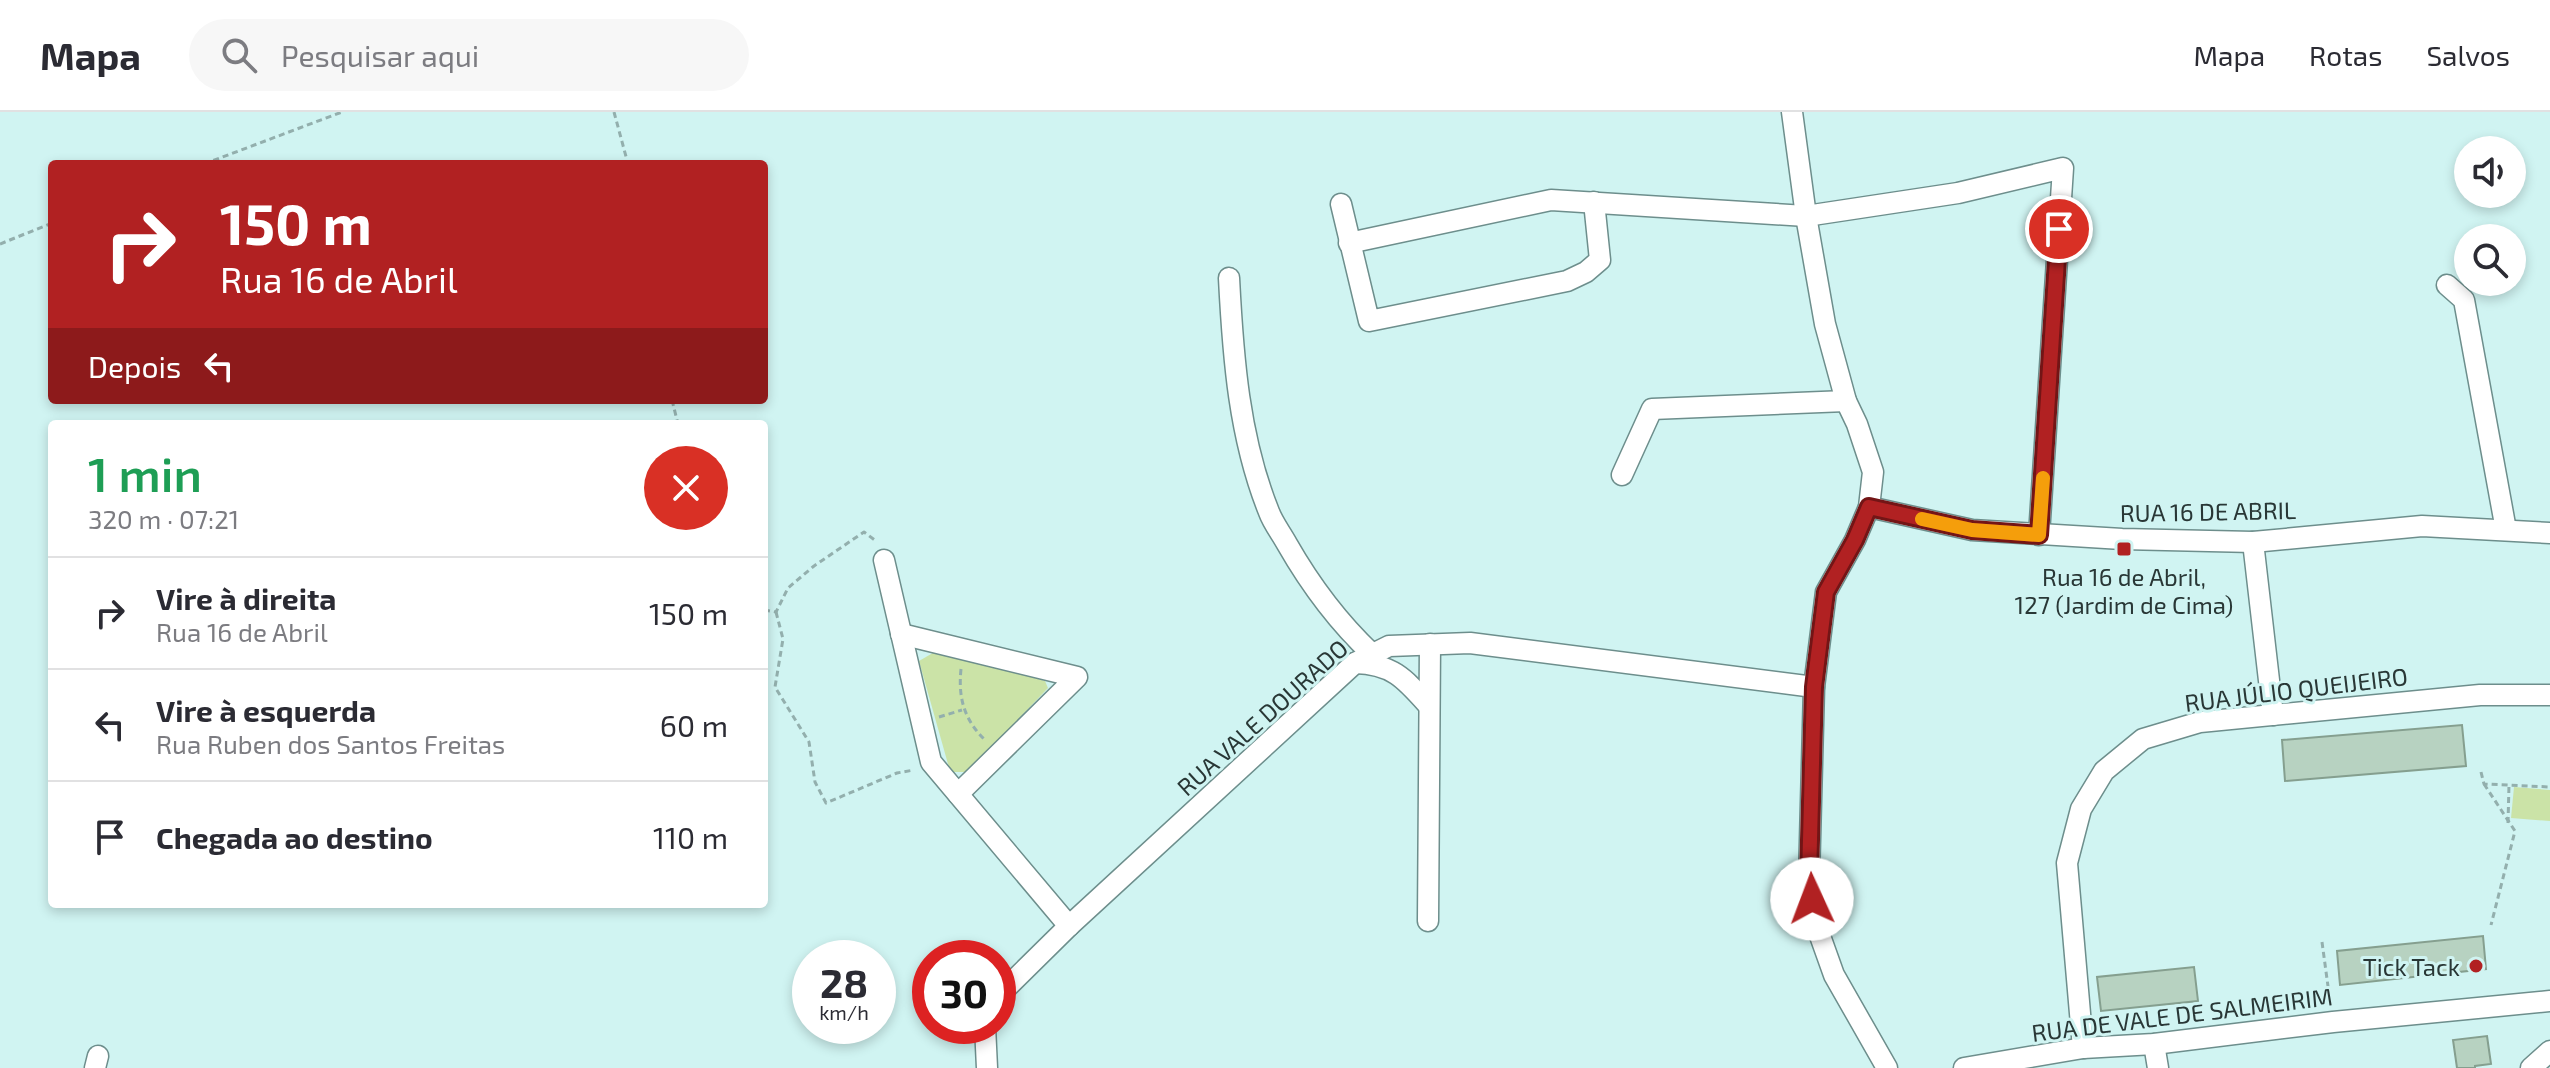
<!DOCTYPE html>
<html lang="pt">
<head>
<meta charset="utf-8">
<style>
  body { margin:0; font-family:"Exo 2",sans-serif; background:#f7f7f7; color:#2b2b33; height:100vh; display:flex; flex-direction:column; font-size:30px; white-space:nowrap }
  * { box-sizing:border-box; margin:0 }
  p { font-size:26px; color:#7c7c81 }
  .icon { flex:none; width:44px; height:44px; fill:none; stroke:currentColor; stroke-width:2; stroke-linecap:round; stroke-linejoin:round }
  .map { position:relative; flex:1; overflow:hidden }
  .panel { position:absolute; left:48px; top:308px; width:720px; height:488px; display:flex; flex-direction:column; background:#fff; border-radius:8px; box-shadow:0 4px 12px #0003 }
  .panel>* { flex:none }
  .banner { position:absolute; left:48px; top:48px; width:720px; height:244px; border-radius:8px; box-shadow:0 4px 12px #0003; background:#b12122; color:#fff; overflow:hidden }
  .fabs { position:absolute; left:2454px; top:24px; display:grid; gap:16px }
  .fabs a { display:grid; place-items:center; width:72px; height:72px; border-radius:50%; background:#fff; box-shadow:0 4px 12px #0003; font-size:40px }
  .speed { position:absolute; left:792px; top:828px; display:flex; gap:16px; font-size:40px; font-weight:700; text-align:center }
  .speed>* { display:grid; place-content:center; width:104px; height:104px; border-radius:50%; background:#fff; box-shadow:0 4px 12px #0003; line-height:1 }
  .speed small { font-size:20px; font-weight:400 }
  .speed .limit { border:12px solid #d22; background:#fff; color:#111 }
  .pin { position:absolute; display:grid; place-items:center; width:68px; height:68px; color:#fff; margin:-34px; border:4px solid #fff; border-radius:50%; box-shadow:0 2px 8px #0007 }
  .me { position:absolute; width:88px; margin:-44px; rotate:358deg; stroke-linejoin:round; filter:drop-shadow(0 0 6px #0008) }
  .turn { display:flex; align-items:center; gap:28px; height:168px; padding:0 40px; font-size:36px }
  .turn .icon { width:104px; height:104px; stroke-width:2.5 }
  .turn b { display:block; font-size:56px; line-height:68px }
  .then { display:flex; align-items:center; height:76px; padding:0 40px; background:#0003; gap:16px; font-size:30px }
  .round { display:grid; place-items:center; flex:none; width:84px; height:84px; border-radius:42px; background:#f7f7f7 }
  .head { display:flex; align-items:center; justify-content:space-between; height:136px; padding:0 40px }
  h1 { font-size:48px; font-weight:600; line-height:60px; color:#1e9e55 }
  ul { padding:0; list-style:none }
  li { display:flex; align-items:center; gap:24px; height:112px; padding:0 40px; border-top:2px solid #e1e1e2 }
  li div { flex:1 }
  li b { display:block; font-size:30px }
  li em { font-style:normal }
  header { display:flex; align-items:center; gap:48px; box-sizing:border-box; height:112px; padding:0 40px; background:#fff; border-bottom:2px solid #e1e1e2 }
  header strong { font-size:38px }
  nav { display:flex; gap:44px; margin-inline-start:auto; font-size:28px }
  .search { width:560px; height:72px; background:#f7f7f7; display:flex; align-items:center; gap:20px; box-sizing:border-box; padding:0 28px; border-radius:44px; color:#7c7c81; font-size:30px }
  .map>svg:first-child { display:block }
  .green { fill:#cbe3a7 }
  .building { fill:#b7d2c1; stroke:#859f8f; stroke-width:2 }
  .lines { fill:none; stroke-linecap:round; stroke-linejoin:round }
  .minor-casing { stroke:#6d8e8c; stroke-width:23 }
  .path { stroke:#93afad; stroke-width:3; stroke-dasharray:6 4; stroke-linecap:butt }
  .minor { stroke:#fff; stroke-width:20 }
  .route-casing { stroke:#731516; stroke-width:20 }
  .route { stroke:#b12122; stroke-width:14 }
  .slow { stroke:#f59e0b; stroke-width:14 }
  .poi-dot { fill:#b12122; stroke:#d0f4f2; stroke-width:3 }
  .labels { text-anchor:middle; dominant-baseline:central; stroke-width:6; stroke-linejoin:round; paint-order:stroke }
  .street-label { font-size:24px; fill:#293736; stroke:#d0f4f2 }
  .poi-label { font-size:24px; fill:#293736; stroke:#d0f4f2 }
</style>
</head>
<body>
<header>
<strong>Mapa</strong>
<div class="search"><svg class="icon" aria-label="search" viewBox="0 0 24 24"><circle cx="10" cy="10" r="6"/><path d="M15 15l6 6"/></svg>Pesquisar aqui</div>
<nav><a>Mapa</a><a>Rotas</a><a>Salvos</a></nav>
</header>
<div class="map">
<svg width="2550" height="956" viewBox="0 0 2550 956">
  <rect width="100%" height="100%" fill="#d0f4f2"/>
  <g class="green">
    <path d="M 938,538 L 1045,569 L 1048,576 L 968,660 L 952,660 L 948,652 L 919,549 Z"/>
    <path d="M 2514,675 L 2550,678 L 2550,709 L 2511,706 Z"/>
  </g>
  <g class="building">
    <path d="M 2462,613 L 2466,654 L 2285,669 L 2282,628 Z"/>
    <path d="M 2483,824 L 2486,857 L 2340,873 L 2337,839 Z"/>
    <path d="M 2194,855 L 2198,889 L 2101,899 L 2097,865 Z"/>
    <path d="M 2487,924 L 2491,952 L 2475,954 L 2475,956 L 2457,956 L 2453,928 Z"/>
  </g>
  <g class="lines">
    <g class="minor-casing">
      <g id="minor">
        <path d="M 1792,0 L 1806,104 L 1825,212 L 1846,289 L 1857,312 L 1873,360 L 1869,395 L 1855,428 L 1826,480 L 1814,575 L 1809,766 L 1814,807 L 1834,863 L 1887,956"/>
        <path d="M 1341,92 L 1369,209 L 1567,169 L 1586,160 L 1600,148 L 1594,90"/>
        <path d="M 1349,131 L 1551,88 L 1806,104 L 1958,81 L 2063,56 L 2039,423"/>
        <path d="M 1229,166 C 1233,245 1239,326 1269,400 C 1273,411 1281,421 1287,432 C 1311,474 1337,509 1372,542"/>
        <path d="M 2447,173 L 2464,188 L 2506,418"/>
        <path d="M 1622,363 L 1652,297 L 1846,289"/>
        <path d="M 1869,395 L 1972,418 L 2122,427 L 2253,430 L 2422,414 L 2550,421"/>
        <path d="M 2253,430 L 2273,603"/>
        <path d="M 884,448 L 931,650 L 1069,814"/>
        <path d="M 901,522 L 1077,565 L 958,682"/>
        <path d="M 1355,551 C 1393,552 1405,567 1429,594"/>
        <path d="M 1428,809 L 1430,532"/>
        <path d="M 998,884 L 1069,814 L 1355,551 L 1389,534 L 1470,531 L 1814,575"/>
        <path d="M 985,914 L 987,956"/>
        <path d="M 2154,932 L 2158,956"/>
        <path d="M 2083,936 L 2067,751 L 2081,697 L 2104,659 L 2143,627 L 2200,610 L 2480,583 L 2550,583"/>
        <path d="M 95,956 L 98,944"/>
        <path d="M 1964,956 L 2083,936 L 2154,932 L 2333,910 L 2550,889"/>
        <path d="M 2531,956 L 2550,939"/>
      </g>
    </g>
    <g class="path">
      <path d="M 614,0 L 628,52"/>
      <path d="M 204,52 L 342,0"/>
      <path d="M 0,132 L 52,111"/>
      <path d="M 672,288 L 678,312"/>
      <path d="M 764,498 L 776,500 L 788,476 L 814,454 L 864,420 L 876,429"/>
      <path d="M 776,500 L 783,527 L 775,575 L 809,630 L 815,670 L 826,691 L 897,661 L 914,658"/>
      <path d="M 961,557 C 958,586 964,608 986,629"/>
      <path d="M 939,605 L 962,598"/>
      <path d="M 2481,660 L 2484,672 L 2550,675"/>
      <path d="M 2484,672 L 2515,719 L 2491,813"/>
      <path d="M 2508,711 L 2509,673"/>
      <path d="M 2322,830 L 2330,889"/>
    </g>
    <use href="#minor" class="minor"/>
  </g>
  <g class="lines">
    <g class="route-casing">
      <path id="route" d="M 1812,787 L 1809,766 L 1814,575 L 1826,480 L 1855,428 L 1869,395 L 1972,418 L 2039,423 L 2059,117"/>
    </g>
    <use href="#route" class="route"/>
    <path class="slow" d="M 1922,407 L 1972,418 L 2039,423 L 2043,366"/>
  </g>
  <g class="poi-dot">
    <rect x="2116" y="429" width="16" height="16" rx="4"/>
    <circle cx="2476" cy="854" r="8"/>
  </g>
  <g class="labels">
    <g class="street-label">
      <text transform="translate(2208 399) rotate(-1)">RUA 16 DE ABRIL</text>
      <text transform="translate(2296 577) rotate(-7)">RUA JÚLIO QUEIJEIRO</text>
      <text transform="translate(1262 605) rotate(-42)">RUA VALE DOURADO</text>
      <text transform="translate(2182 902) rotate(-7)">RUA DE VALE DE SALMEIRIM</text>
    </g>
    <g class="poi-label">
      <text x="2124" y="464">Rua 16 de Abril,<tspan x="2124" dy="28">127 (Jardim de Cima)</tspan></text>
      <text x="2460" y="854" text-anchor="end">Tick Tack</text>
    </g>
  </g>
</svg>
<div class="fabs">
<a><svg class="icon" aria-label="sound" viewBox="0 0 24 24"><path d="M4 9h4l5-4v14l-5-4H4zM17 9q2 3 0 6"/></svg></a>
<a><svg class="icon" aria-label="search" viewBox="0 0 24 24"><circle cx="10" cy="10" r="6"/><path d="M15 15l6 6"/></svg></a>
</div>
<div class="speed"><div>28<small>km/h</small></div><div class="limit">30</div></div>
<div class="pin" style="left:2059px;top:117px;background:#d93025"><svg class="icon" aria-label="arrive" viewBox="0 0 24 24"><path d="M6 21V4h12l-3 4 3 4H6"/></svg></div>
<svg class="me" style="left:1812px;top:787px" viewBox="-20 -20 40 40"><circle r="19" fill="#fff"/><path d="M0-13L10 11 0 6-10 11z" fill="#b12122"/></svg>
<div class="banner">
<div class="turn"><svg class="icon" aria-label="right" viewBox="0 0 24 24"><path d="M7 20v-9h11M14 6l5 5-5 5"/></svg><div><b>150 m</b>Rua 16 de Abril</div></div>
<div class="then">Depois<svg class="icon" aria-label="left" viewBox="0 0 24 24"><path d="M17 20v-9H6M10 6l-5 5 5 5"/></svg></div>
</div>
<section class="panel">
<div class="head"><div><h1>1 min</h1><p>320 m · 07:21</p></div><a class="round" style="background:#d93025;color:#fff"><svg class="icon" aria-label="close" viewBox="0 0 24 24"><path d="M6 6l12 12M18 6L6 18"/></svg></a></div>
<ul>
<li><svg class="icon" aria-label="right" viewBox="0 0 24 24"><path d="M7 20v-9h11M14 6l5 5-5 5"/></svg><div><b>Vire à direita</b><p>Rua 16 de Abril</p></div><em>150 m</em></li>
<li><svg class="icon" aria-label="left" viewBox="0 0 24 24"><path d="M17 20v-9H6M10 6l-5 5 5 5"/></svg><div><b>Vire à esquerda</b><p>Rua Ruben dos Santos Freitas</p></div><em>60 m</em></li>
<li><svg class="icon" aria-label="arrive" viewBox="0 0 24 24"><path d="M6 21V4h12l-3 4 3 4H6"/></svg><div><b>Chegada ao destino</b></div><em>110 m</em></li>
</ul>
</section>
</div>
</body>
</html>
